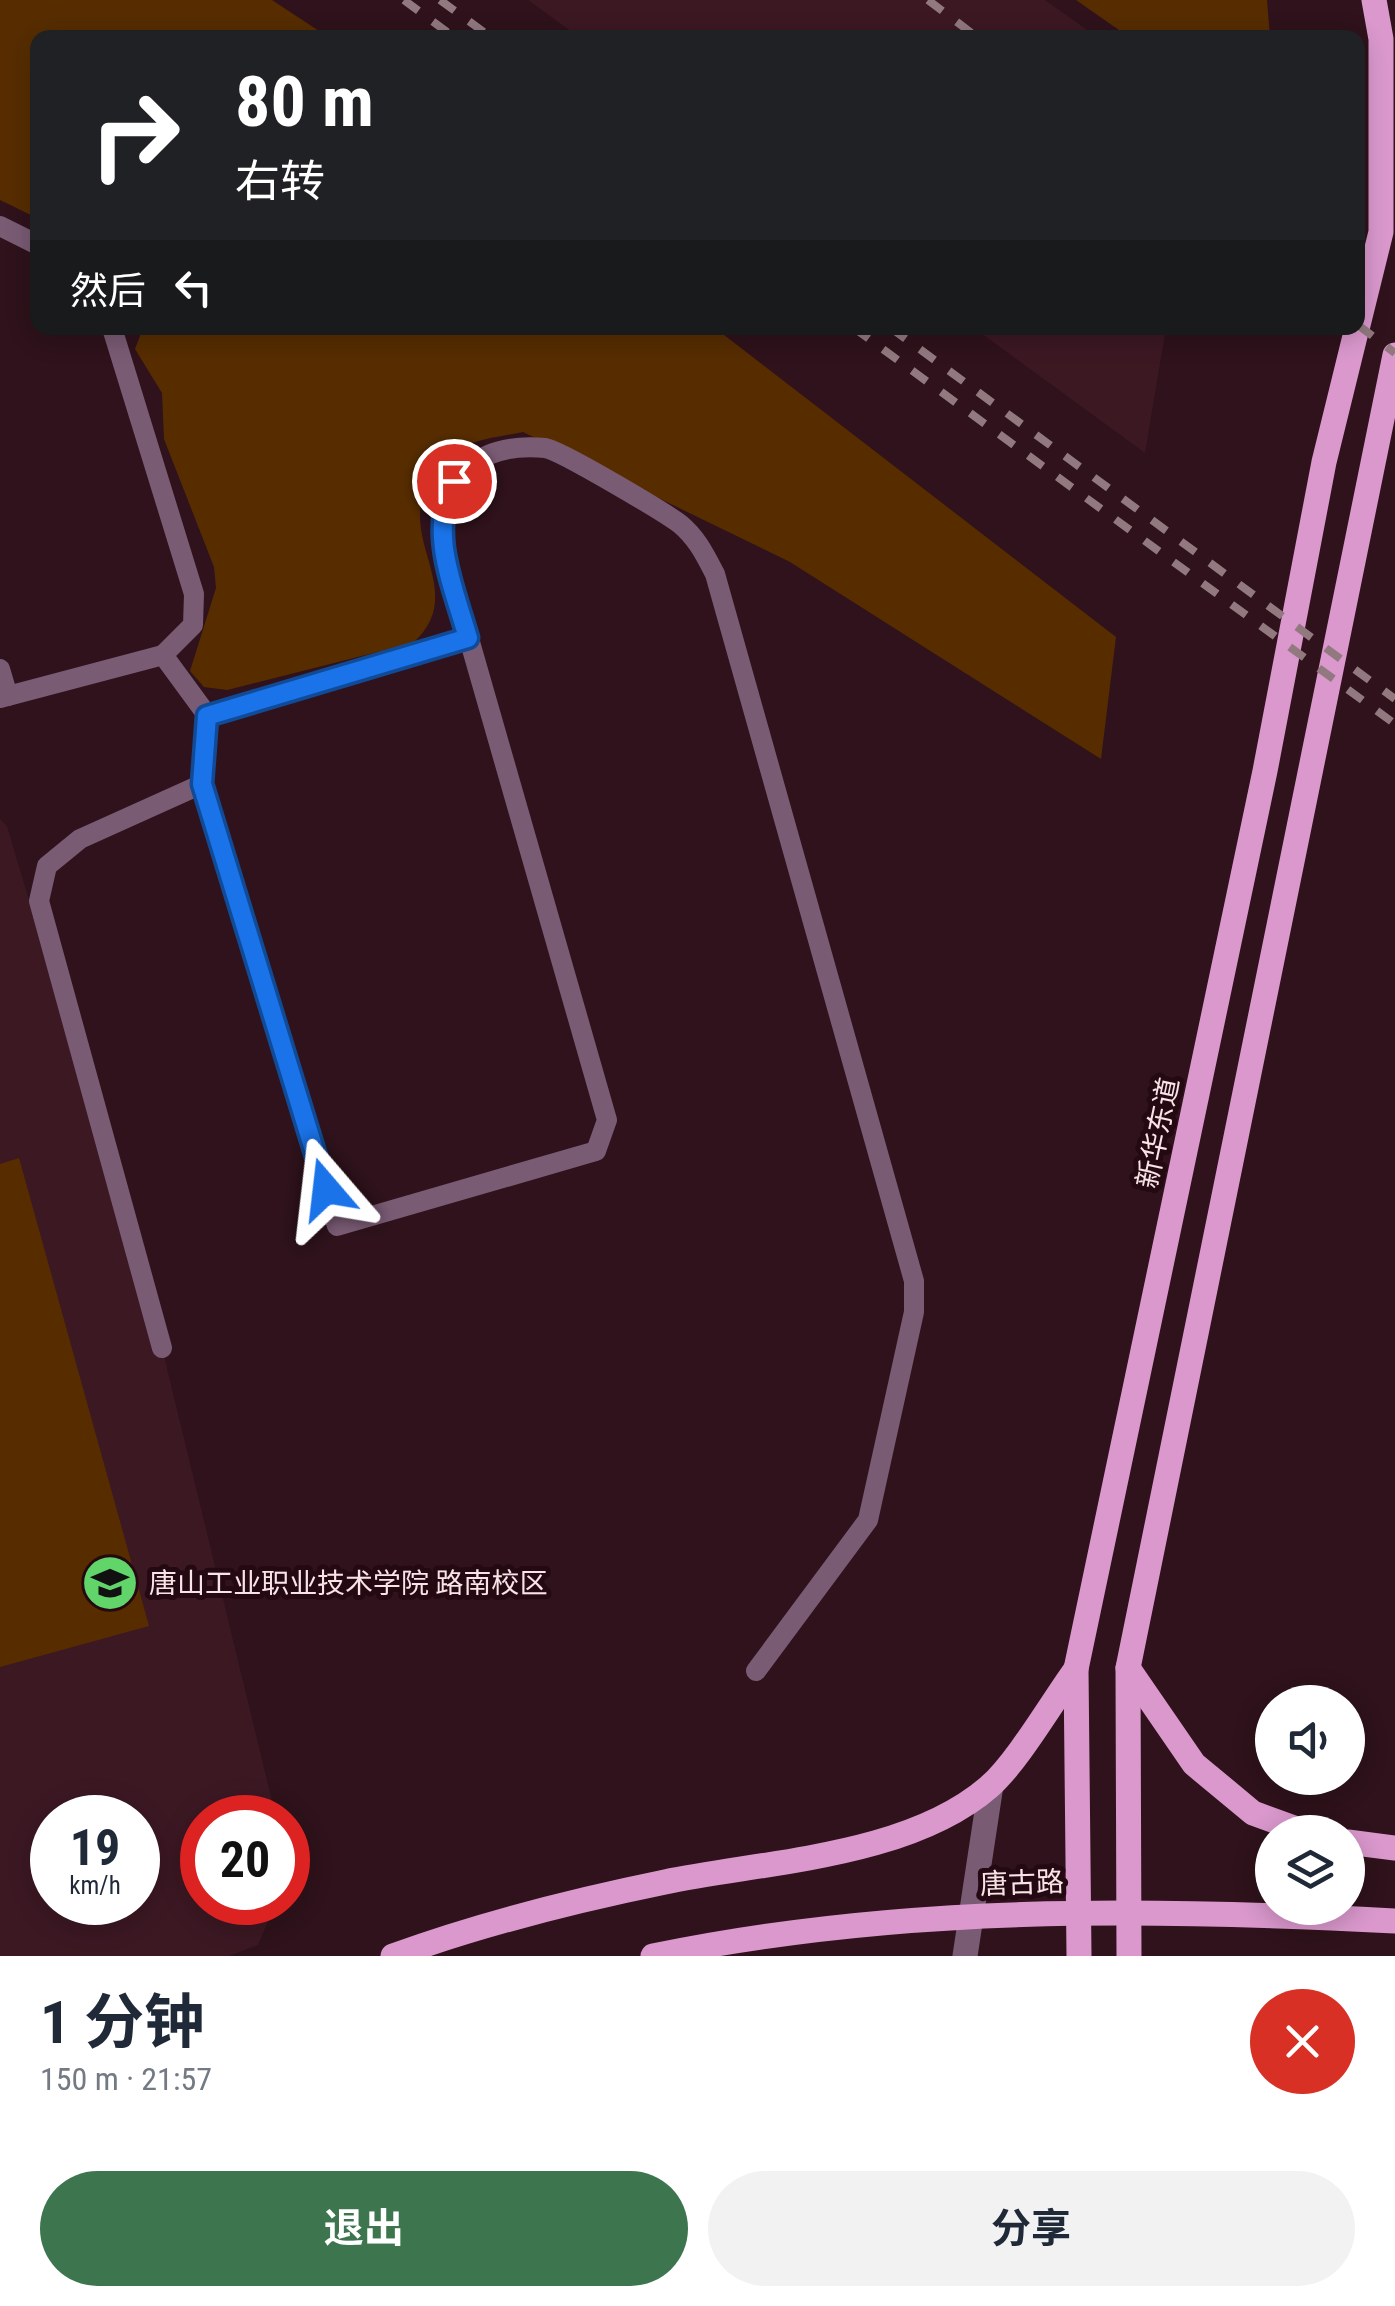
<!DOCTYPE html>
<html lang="zh">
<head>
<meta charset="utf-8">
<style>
  body { margin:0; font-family:"Roboto Condensed","Noto Sans SC",sans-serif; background:#f2f2f3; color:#1f2937; height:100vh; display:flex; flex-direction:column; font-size:38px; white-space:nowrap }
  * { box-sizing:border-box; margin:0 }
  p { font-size:32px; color:#747a83 }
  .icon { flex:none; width:55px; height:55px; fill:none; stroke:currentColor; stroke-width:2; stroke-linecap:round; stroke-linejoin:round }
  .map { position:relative; height:1956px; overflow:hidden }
  .panel { display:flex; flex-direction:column; background:#fff; flex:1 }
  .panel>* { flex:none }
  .hud { position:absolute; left:30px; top:30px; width:1335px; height:305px; border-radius:20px; box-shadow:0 5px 25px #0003; background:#202124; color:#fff; overflow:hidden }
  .tools { position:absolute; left:1255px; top:1685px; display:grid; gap:20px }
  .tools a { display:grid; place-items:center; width:110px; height:110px; border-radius:50%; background:#fff; box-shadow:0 5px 25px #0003; font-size:50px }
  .speed { position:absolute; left:30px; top:1795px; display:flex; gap:20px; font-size:50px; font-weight:700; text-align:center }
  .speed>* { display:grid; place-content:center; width:130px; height:130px; border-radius:50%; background:#fff; box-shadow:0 5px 25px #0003; line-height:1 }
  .speed small { font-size:25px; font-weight:400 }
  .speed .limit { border:15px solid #d22; background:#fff; color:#111 }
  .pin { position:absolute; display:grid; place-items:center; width:85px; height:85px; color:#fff; margin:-42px; border:5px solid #fff; border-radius:50%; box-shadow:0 2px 10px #0007 }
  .me { position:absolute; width:110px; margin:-55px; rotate:343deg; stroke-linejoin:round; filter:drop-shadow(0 0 8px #0008) }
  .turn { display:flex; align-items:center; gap:35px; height:210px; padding:0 40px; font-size:45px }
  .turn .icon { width:130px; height:130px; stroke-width:2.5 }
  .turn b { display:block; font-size:70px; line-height:85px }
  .then { display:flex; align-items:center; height:95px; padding:0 40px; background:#0003; gap:20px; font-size:38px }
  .round { display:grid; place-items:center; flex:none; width:105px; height:105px; border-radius:52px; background:#f2f2f3 }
  .summary { display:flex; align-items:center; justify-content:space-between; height:170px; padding:0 40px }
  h1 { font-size:60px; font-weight:700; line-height:75px }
  .button { display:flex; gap:20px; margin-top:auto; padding:20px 40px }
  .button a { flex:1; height:115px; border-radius:60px; background:#3d764e; color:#fff; font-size:40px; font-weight:700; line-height:115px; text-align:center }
  .button a+a { background:#f2f2f3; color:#1f2937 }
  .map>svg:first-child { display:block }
  .built { fill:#3c1823; fill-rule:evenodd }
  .green { fill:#572d00 }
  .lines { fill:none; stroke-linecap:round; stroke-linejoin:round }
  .service { stroke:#7a5b74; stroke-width:20 }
  .minor { stroke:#7a5b74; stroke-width:25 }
  .primary { stroke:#da98cd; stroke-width:25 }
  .rail { stroke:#927980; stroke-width:8; stroke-dasharray:18 18; stroke-linecap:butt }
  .primary-bridge { stroke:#da98cd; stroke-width:25 }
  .route-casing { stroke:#114b97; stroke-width:25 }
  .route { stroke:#1a73e8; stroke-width:18 }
  .labels { text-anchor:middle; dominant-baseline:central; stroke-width:10; stroke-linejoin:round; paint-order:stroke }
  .street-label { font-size:28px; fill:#f8e3e7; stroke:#250912 }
  .poi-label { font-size:28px; fill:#f8e3e7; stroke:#250912; text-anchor:start }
</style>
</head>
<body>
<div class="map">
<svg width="1395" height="1956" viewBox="0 0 1395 1956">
  <rect width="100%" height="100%" fill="#2f121b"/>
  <g class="built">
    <path d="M 528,0 L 1045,0 L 1097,37 L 579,37 Z"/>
    <path d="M 974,328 L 1166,328 L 1145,453 Z"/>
    <path d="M 0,819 L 7,826 L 162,1348 L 276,1817 L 202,1818 L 202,1902 L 276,1903 L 258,1945 L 229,1956 L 0,1956 ZM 52,1818 L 138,1818 L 138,1902 L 52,1902 Z"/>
  </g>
  <g class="green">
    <path d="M 0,0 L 272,0 L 328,37 L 38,38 L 37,218 L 0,200 Z"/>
    <path d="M 1076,0 L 1267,0 L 1270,37 L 1129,37 Z"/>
    <path d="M 143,328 L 715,328 L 1116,637 L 1101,759 L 790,562 L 523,432 C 505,436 480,438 463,447 C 455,451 448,462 441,468 C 381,529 475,587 413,643 L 227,690 L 204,687 L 190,671 L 216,588 L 214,567 L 164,439 L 162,393 L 135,349 Z"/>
    <path d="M 19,1158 L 149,1626 L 0,1667 L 0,1164 Z"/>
  </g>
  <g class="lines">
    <g class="service">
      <path d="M 0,226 L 38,245"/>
      <path d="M 112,328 L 194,594 L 193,625 L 163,655"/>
      <path d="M 0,669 L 8,696"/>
      <path d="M 0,698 L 163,655 L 207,715 L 468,638"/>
      <path d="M 202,784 L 337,1226 L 596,1151 L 607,1120 L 441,541 C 442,476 477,442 545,448 C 560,450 664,512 680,524 C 697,538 705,555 715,574 L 914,1281 L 914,1312 L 868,1520 L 756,1671"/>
      <path d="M 162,1348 L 39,901 L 47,866 L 80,839 L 202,784 L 207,715"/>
    </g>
    <path class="minor" d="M 965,1956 L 991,1785"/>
    <g class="primary">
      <path d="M 1358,325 L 1381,232 L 1381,39 L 1374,0"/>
      <path d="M 1128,1668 L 1194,1764 L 1253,1813 L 1305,1832"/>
      <path d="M 1348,1842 L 1395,1848"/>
      <path d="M 393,1956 C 481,1924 572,1901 665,1882 C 766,1861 909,1857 990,1786 C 1018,1761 1052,1702 1076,1669"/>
      <path d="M 1079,1956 L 1076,1669 L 1265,771 L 1324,462 L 1357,328"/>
      <path d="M 1129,1956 L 1128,1668 L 1395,355"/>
    </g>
    <g class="rail">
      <path d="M 404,0 L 455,38"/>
      <path d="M 440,0 L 492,38"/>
      <path d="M 928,0 L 978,38"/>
      <path d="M 1358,325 L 1395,353"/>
      <path d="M 854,328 L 1395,724"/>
      <path d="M 891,328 L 1395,699"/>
    </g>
    <path class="primary-bridge" d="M 653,1956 C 899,1905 1146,1908 1395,1921"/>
  </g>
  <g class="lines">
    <g class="route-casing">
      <path id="route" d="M 326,1189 L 202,784 L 207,716 L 468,638 C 453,585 428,532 454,481"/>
    </g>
    <use href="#route" class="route"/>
  </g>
  <defs>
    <g id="university-disc" transform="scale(2.875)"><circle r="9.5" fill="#61d56a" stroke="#250912"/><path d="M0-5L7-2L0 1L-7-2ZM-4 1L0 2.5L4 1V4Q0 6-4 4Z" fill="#111"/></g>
  </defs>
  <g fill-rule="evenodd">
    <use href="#university-disc" x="110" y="1583"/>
  </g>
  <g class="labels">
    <g class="street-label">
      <text transform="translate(1158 1133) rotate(-78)">新华东道</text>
      <text transform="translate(1022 1883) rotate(-2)">唐古路</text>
    </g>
    <g class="poi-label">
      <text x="149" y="1583">唐山工业职业技术学院 路南校区</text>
    </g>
  </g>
</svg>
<div class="tools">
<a><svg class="icon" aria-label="sound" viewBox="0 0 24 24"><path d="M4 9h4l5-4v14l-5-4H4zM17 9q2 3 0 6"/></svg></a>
<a><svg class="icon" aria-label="layers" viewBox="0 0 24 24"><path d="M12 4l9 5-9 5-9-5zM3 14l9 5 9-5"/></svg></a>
</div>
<div class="speed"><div>19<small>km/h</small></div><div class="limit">20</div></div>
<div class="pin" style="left:454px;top:481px;background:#d93025"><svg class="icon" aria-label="arrive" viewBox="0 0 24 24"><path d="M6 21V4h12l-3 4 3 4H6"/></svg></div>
<svg class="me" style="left:326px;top:1189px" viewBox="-20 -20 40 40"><path d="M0-17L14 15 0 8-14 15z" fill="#1a73e8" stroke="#fff" stroke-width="4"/></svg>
<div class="hud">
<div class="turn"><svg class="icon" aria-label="right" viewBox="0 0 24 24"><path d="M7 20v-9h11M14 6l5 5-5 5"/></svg><div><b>80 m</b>右转</div></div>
<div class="then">然后<svg class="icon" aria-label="left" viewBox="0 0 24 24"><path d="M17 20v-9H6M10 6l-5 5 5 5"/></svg></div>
</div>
</div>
<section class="panel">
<div class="summary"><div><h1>1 分钟</h1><p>150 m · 21:57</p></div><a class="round" style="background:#d93025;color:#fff"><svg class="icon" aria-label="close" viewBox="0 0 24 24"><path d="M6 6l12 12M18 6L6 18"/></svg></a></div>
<div class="button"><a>退出</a><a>分享</a></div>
</section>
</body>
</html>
